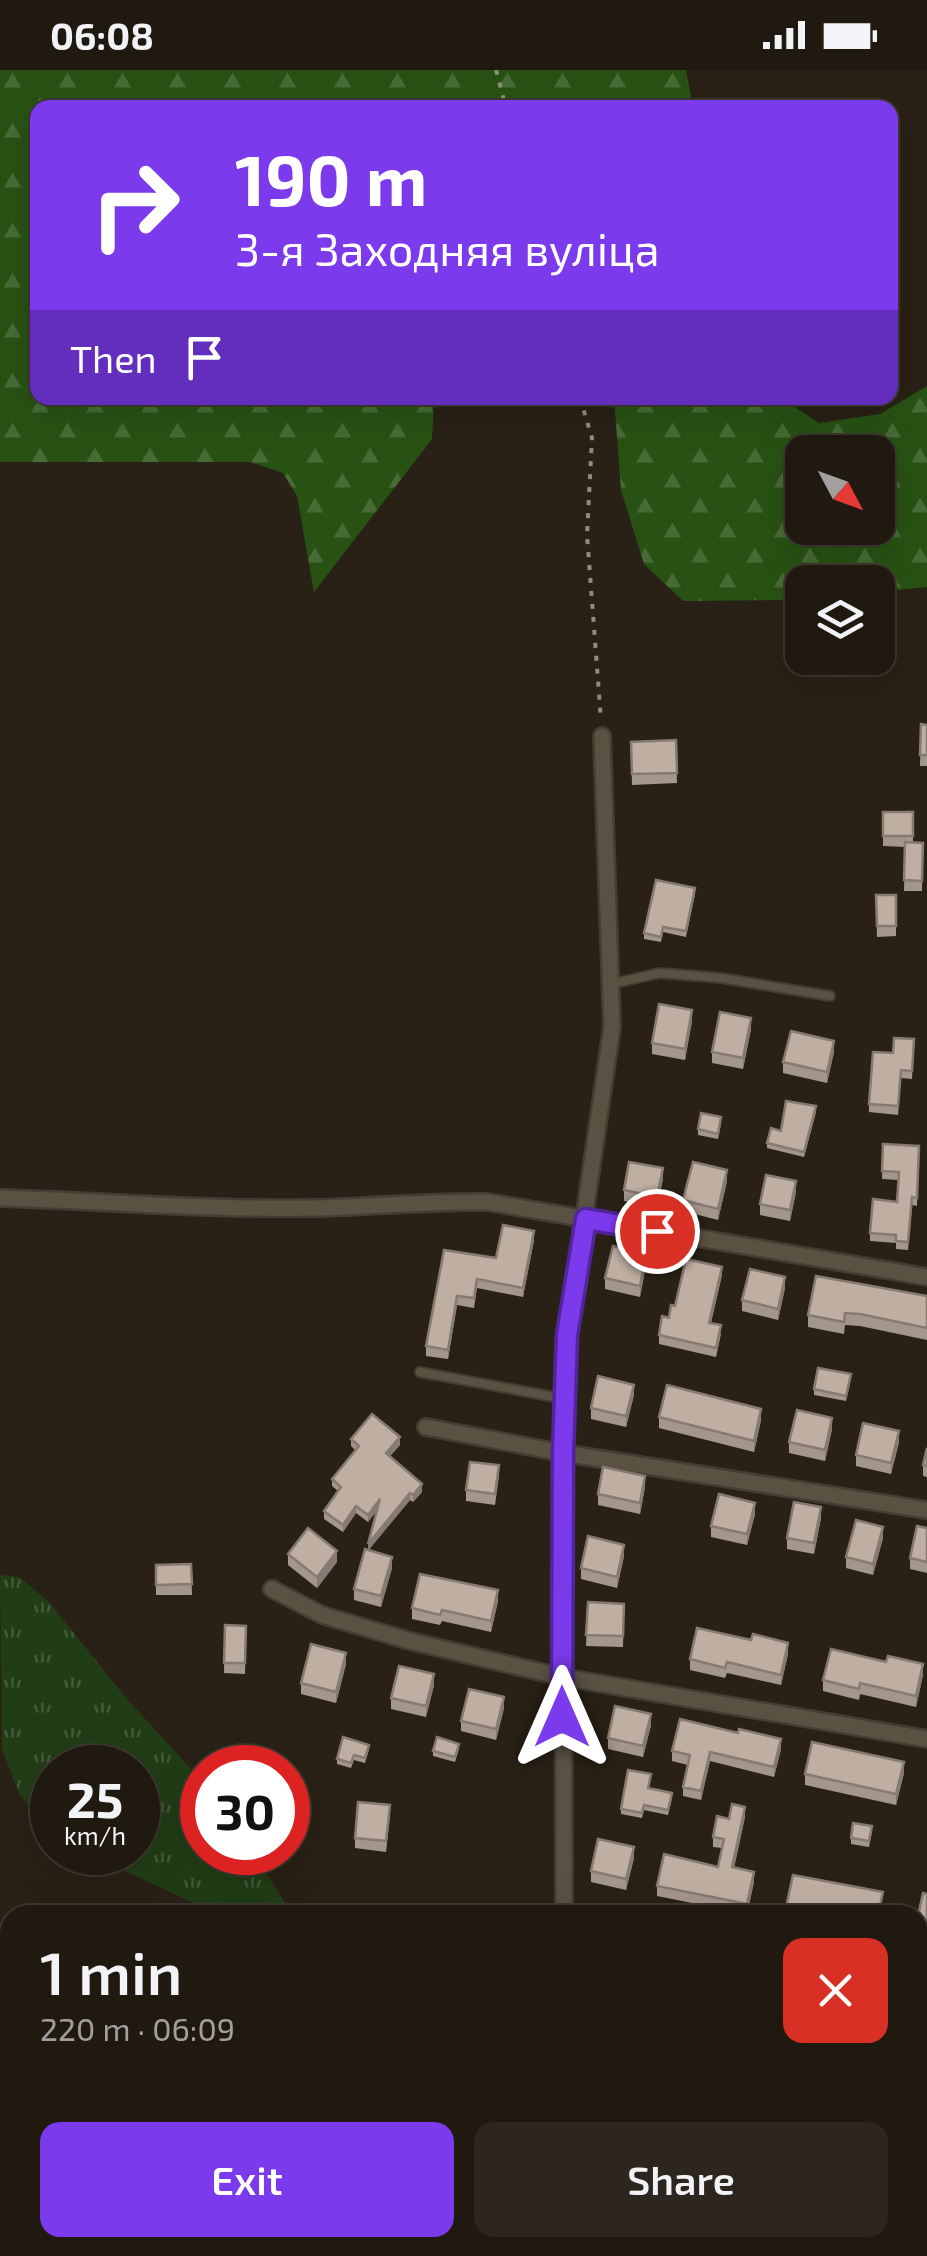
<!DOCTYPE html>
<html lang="en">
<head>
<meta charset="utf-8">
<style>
  body { margin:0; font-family:"Exo 2",sans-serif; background:#2c261e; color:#f1f3f6; height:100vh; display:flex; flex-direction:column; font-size:38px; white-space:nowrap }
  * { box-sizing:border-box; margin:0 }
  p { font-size:32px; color:#a1a09f }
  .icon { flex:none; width:55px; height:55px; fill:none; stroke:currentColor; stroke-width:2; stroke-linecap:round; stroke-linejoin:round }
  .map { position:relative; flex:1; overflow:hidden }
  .side { position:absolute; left:0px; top:1835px; width:928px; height:352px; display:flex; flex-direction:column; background:#1f1910; border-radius:30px 30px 0 0; box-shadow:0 10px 40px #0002,0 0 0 2px #3c3830 }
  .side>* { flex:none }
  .banner { position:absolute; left:30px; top:30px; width:868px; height:305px; border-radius:20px; box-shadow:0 10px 40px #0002,0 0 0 2px #3c3830; background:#7c3aed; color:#fff; overflow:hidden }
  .needle { width:65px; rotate:131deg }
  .buttons { position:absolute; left:785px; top:365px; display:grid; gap:20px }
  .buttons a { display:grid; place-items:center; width:110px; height:110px; border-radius:20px; background:#1f1910; box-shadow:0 10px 40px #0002,0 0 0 2px #3c3830; font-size:50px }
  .speed { position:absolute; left:30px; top:1675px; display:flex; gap:20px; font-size:50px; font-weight:700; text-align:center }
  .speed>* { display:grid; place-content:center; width:130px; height:130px; border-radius:50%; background:#1f1910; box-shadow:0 10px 40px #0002,0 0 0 2px #3c3830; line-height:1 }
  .speed small { font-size:25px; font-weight:400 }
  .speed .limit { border:15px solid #d22; background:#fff; color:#111 }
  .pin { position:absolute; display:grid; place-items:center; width:85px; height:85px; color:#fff; margin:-42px; border:5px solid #fff; border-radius:50%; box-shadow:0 2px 10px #0007 }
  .me { position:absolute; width:110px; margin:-55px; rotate:0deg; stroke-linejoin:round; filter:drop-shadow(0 0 8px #0008) }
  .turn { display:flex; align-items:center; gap:35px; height:210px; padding:0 40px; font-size:45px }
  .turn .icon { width:130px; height:130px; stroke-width:2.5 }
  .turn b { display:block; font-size:70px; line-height:85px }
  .then { display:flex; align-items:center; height:95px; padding:0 40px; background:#0003; gap:20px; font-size:38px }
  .round { display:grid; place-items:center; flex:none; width:105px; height:105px; border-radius:20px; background:#2c261e }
  .summary { display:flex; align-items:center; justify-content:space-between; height:170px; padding:0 40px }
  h1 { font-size:60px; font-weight:600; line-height:75px }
  .primary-button { display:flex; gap:20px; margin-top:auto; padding:20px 40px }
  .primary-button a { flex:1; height:115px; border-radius:20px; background:#7c3aed; color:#fff; font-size:40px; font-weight:600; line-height:115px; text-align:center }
  .primary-button a+a { background:#2c261e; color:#f1f3f6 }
  .status { display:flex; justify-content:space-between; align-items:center; height:70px; padding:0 50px; background:#1f1910; direction:ltr }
  .status svg { height:28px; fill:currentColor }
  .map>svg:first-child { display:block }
  .grass { fill:url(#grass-tufts) }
  .forest { fill:url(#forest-firs); fill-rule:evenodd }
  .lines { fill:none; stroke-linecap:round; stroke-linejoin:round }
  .service-casing { stroke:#443d35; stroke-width:12 }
  .minor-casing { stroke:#443d35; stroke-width:20 }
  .path { stroke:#918b81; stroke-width:4; stroke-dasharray:5 8; stroke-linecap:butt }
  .service { stroke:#5a5143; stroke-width:8 }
  .minor { stroke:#5a5143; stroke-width:15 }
  .wall { fill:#a4968c }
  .shaded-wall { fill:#867a72 }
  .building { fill:#bfafa3; stroke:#867a72; stroke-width:2.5 }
  .route-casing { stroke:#51269a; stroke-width:25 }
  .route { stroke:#7c3aed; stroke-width:18 }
</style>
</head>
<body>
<div class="status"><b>06:08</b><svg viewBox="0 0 49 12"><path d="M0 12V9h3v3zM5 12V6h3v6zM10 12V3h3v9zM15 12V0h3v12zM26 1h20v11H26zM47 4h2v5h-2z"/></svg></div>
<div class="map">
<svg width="927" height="2186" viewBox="0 0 927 2186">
  <defs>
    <pattern id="grass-tufts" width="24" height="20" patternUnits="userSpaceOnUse" patternTransform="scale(2.5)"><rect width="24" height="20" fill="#213d16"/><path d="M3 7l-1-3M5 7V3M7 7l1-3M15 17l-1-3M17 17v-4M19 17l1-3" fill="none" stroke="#425a38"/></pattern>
    <pattern id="forest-firs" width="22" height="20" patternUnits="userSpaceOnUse" patternTransform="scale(2.5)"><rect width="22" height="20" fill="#285214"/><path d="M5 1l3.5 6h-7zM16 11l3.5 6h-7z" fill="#486b36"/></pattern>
  </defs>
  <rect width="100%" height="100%" fill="#292115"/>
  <g class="grass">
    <path d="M 0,1505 L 19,1507 L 48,1531 L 126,1628 L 202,1711 L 202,1782 L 253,1783 L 285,1833 L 299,1845 L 219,1845 L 87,1783 L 138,1782 L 138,1698 L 52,1698 L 52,1764 L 46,1760 L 19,1723 L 2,1679 Z"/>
    <path d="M 592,2178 L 749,2178 L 768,2186 L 592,2186 Z"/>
  </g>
  <g class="forest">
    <path d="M 0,0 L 686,0 L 693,37 L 38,38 L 38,328 L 434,328 L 432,369 L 314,522 L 297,426 L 283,403 L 250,392 L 0,392 Z"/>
    <path d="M 927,316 L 927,517 L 878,522 L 878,512 L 802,512 L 802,530 L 683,531 L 644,494 L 621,420 L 614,328 L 781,328 L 819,353 L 880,344 ZM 802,382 L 878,382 L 878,458 L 802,458 Z"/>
  </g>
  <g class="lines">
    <g class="service-casing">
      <g id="service">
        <path d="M 611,914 L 660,903 L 721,908 L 830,926"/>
        <path d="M 420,1302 L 565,1329"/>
      </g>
    </g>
    <g class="minor-casing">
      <g id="minor">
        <path d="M 0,1128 C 104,1131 208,1140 312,1138 C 371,1137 429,1131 487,1132 L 927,1207"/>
        <path d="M 426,1357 L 563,1383 L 927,1440"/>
        <path d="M 272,1519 L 322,1545 L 410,1571 L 562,1607 L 927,1669"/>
        <path d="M 564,1845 L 563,1383 L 567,1265 L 612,957 L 602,666"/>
        <path d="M 918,1906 L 927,1907"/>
        <path d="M 570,2178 L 571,2186"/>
        <path d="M 826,2178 L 827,2186"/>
      </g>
    </g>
    <g class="path">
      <path d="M 496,0 L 506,38"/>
      <path d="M 580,328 L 592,368 L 587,465 L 601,650"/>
    </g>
    <use href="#service" class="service"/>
    <use href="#minor" class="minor"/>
  </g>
  <g class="wall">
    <path d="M 921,654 L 927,655 L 927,696 L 920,696 Z"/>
    <path d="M 676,670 L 677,713 L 632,715 L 631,672 Z"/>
    <path d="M 883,742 L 913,742 L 913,773 L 923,773 L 922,821 L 904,821 L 905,777 L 883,776 Z"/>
    <path d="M 695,824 L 686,867 L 663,862 L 661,872 L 644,869 L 644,863 Z"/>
    <path d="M 876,825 L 896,825 L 896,866 L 877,867 Z"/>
    <path d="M 692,951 L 685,990 L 652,984 L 652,973 Z"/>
    <path d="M 751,959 L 743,999 L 712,993 L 712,982 Z"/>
    <path d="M 914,969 L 912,1009 L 901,1008 L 898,1045 L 869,1042 L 869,1034 L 893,983 Z"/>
    <path d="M 834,982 L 827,1013 L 783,1003 L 783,992 Z"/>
    <path d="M 816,1042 L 804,1087 L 767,1078 L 767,1073 L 781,1061 Z"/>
    <path d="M 721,1053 L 718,1069 L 698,1065 L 698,1059 Z"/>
    <path d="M 883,1074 L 919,1076 L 917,1136 L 912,1135 L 908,1180 L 896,1179 L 896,1173 L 870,1171 L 870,1163 L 897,1132 L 898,1110 L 882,1109 Z"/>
    <path d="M 663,1109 L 657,1137 L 624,1131 L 624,1120 Z"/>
    <path d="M 727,1111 L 718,1150 L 683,1141 L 683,1130 Z"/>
    <path d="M 796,1122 L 790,1151 L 760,1145 L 760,1134 Z"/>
    <path d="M 534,1170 L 523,1227 L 477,1218 L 474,1238 L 457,1235 L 448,1289 L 426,1286 L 426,1276 L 444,1180 L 496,1188 Z"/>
    <path d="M 646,1195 L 640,1227 L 605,1219 L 605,1208 Z"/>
    <path d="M 722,1205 L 711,1253 L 721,1264 L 716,1287 L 659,1274 L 659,1265 L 675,1236 Z"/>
    <path d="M 785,1218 L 778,1250 L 742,1241 L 742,1230 Z"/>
    <path d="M 927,1226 L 927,1270 L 860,1256 L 845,1255 L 844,1264 L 808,1257 L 808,1245 Z"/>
    <path d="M 851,1309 L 846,1331 L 814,1325 L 814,1319 Z"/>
    <path d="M 634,1325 L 626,1357 L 591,1349 L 591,1338 Z"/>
    <path d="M 659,1347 L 761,1350 L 754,1382 L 659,1358 Z"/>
    <path d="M 832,1359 L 825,1391 L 789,1383 L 789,1372 Z"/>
    <path d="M 351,1369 L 400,1375 L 389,1387 L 422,1422 L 413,1432 L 410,1430 L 368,1480 L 392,1498 L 381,1537 L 354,1530 L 354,1519 L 368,1480 L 377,1440 L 368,1452 L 356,1443 L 343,1462 L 324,1449 L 324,1441 L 338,1421 L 332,1416 L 332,1409 L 355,1380 L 351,1376 Z"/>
    <path d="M 899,1372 L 891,1404 L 856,1396 L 856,1385 Z"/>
    <path d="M 927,1378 L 927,1407 L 923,1406 L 923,1395 Z"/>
    <path d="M 499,1406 L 495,1435 L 466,1431 L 466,1420 Z"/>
    <path d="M 645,1417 L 640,1444 L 598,1435 L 598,1424 Z"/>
    <path d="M 755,1444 L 747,1475 L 711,1467 L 711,1456 Z"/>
    <path d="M 821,1448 L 814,1484 L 787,1479 L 787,1468 Z"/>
    <path d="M 927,1458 L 927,1503 L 910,1499 L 910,1488 Z"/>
    <path d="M 883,1468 L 873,1505 L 846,1498 L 846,1487 Z"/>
    <path d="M 288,1484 L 337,1492 L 317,1518 L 288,1495 Z"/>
    <path d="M 624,1486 L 617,1518 L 581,1509 L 581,1498 Z"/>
    <path d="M 191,1494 L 192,1525 L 156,1525 L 156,1495 Z"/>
    <path d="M 498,1531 L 491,1562 L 442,1551 L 440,1555 L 412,1549 L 412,1538 Z"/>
    <path d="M 588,1532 L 624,1534 L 623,1577 L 586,1576 Z"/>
    <path d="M 225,1555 L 246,1556 L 245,1604 L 224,1603 Z"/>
    <path d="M 788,1584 L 781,1615 L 727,1603 L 725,1608 L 690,1600 L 690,1589 Z"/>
    <path d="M 346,1594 L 336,1633 L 301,1624 L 301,1613 Z"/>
    <path d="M 923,1605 L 916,1637 L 860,1624 L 859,1630 L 823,1621 L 823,1610 Z"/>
    <path d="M 434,1615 L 426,1647 L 391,1639 L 391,1628 Z"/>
    <path d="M 504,1638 L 496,1670 L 461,1661 L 461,1651 Z"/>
    <path d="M 651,1655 L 643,1687 L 608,1679 L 608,1668 Z"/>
    <path d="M 459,1679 L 455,1692 L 433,1686 L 433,1681 Z"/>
    <path d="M 781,1679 L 774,1707 L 710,1691 L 701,1730 L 683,1726 L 683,1717 L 688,1695 L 672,1691 L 672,1681 Z"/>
    <path d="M 369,1680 L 365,1693 L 354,1690 L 351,1698 L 337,1694 L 337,1689 Z"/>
    <path d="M 904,1703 L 896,1735 L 805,1715 L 805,1704 Z"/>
    <path d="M 651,1709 L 649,1718 L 672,1728 L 668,1745 L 644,1740 L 642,1748 L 621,1744 L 621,1739 Z"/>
    <path d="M 390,1746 L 386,1782 L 355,1778 L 355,1768 Z"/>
    <path d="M 745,1747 L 734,1798 L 754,1812 L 747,1844 L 657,1826 L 657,1816 L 718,1797 L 722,1778 L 713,1777 L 713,1767 L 729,1749 Z"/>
    <path d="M 872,1761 L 869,1777 L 851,1774 L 851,1768 Z"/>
    <path d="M 634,1788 L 626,1820 L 591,1812 L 591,1801 Z"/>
    <path d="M 927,1824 L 927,1868 L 918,1866 L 918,1846 Z"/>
    <path d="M 883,1833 L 880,1845 L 786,1845 L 786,1837 Z"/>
    <path d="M 918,1922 L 927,1924 L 927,1976 L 918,1975 Z"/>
    <path d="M 927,1992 L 927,2017 L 918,2016 L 918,2001 Z"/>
    <path d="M 918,2095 L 927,2097 L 926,2142 L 918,2140 Z"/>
    <path d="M 842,2178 L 881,2178 L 879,2186 L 847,2186 L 842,2185 Z"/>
  </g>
  <g class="shaded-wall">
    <path d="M 692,940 L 692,951 L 685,990 L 685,979 Z"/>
    <path d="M 751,948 L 751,959 L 743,999 L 743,988 Z"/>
    <path d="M 834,971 L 834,982 L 827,1013 L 827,1002 Z"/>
    <path d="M 816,1036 L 816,1042 L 804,1087 L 804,1082 Z"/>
    <path d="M 663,1098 L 663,1109 L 657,1137 L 657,1127 Z"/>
    <path d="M 727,1100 L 727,1111 L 718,1150 L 718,1139 Z"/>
    <path d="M 796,1111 L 796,1122 L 790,1151 L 790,1140 Z"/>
    <path d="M 534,1161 L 534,1170 L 523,1227 L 523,1218 Z"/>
    <path d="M 646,1184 L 646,1195 L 640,1227 L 640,1216 Z"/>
    <path d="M 722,1197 L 722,1205 L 709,1261 L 709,1253 Z"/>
    <path d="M 785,1207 L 785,1218 L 778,1250 L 778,1239 Z"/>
    <path d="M 457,1226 L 457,1235 L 448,1289 L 448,1280 Z"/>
    <path d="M 634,1315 L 634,1325 L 626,1357 L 626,1346 Z"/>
    <path d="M 761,1339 L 761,1350 L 754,1382 L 754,1371 Z"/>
    <path d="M 832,1348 L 832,1359 L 825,1391 L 825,1380 Z"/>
    <path d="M 899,1361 L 899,1372 L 891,1404 L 891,1393 Z"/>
    <path d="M 400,1367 L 400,1375 L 386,1391 L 386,1383 Z"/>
    <path d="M 645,1406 L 645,1417 L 640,1444 L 640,1433 Z"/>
    <path d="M 422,1414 L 422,1422 L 413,1432 L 413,1425 Z"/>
    <path d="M 410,1423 L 410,1430 L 368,1481 L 368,1474 Z"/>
    <path d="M 380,1429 L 380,1436 L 368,1452 L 368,1445 Z"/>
    <path d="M 755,1433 L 755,1444 L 747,1475 L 747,1464 Z"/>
    <path d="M 356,1436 L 356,1443 L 343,1462 L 343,1455 Z"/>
    <path d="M 821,1437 L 821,1448 L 814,1484 L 814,1473 Z"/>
    <path d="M 883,1457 L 883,1468 L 873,1505 L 873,1494 Z"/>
    <path d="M 624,1475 L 624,1486 L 617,1518 L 617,1507 Z"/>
    <path d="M 337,1481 L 337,1492 L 317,1518 L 317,1507 Z"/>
    <path d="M 392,1487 L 392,1498 L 381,1537 L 381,1526 Z"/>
    <path d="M 498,1520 L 498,1531 L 491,1562 L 491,1551 Z"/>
    <path d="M 788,1573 L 788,1584 L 781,1615 L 781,1605 Z"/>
    <path d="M 346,1583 L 346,1594 L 336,1633 L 336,1622 Z"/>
    <path d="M 923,1594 L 923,1605 L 916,1637 L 916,1626 Z"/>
    <path d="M 434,1604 L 434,1615 L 426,1647 L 426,1636 Z"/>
    <path d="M 504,1627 L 504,1638 L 496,1670 L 496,1659 Z"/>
    <path d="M 651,1644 L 651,1655 L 643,1687 L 643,1676 Z"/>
    <path d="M 781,1669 L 781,1679 L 774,1707 L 774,1697 Z"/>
    <path d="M 710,1682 L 710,1691 L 701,1730 L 701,1721 Z"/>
    <path d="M 904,1692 L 904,1703 L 896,1735 L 896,1724 Z"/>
    <path d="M 745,1737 L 745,1747 L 732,1807 L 732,1797 Z"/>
    <path d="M 634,1777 L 634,1788 L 626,1820 L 626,1809 Z"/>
    <path d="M 754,1802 L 754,1812 L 747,1844 L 747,1834 Z"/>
  </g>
  <g class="building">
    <path d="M 921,654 L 927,655 L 927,685 L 920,685 Z"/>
    <path d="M 676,670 L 677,703 L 632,704 L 631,672 Z"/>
    <rect x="883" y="742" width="30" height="24"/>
    <path d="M 905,772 L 923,773 L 922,811 L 904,810 Z"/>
    <path d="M 656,810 L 695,818 L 686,861 L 663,857 L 661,867 L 644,863 Z"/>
    <path d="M 876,825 L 896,825 L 896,856 L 877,856 Z"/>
    <path d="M 659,934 L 692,940 L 685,979 L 652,973 Z"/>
    <path d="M 720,942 L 751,948 L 743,988 L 712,982 Z"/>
    <path d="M 791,961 L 834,971 L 827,1002 L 783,992 Z"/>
    <path d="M 894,968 L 914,969 L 912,1001 L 901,1000 L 898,1036 L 869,1034 L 873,982 L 893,983 Z"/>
    <path d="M 786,1031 L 816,1036 L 804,1082 L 767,1073 L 771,1058 L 781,1061 Z"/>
    <path d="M 701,1043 L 721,1047 L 718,1064 L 698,1059 Z"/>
    <path d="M 883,1074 L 919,1076 L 917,1128 L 912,1127 L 908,1172 L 896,1171 L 896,1165 L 870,1163 L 873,1129 L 897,1132 L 899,1102 L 882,1101 Z"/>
    <path d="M 629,1092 L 663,1098 L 657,1127 L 624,1120 Z"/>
    <path d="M 693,1092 L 727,1100 L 718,1139 L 683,1130 Z"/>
    <path d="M 766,1105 L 796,1111 L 790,1140 L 760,1134 Z"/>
    <path d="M 503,1155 L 534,1161 L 523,1218 L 477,1209 L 474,1228 L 457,1226 L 448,1280 L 426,1276 L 444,1180 L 496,1188 Z"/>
    <path d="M 613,1176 L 646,1184 L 640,1216 L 605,1208 Z"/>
    <path d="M 686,1189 L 722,1197 L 709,1253 L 721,1255 L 716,1278 L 659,1265 L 662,1246 L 669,1248 L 671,1235 L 675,1236 Z"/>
    <path d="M 750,1199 L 785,1207 L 778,1239 L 742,1230 Z"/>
    <path d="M 816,1206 L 927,1226 L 927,1258 L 860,1244 L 845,1243 L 844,1252 L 808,1245 Z"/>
    <path d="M 818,1298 L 851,1304 L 846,1326 L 814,1319 Z"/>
    <path d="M 598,1306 L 634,1315 L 626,1346 L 591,1338 Z"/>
    <path d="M 667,1315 L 761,1339 L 754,1371 L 659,1347 Z"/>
    <path d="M 797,1340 L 832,1348 L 825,1380 L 789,1372 Z"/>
    <path d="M 372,1344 L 400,1367 L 386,1383 L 422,1414 L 413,1425 L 410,1423 L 368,1474 L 380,1429 L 368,1445 L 356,1436 L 343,1455 L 324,1441 L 341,1417 L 332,1409 L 359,1376 L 351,1369 Z"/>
    <path d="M 863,1353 L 899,1361 L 891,1393 L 856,1385 Z"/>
    <path d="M 927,1378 L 927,1396 L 923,1395 Z"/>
    <path d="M 470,1392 L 499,1395 L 495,1424 L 466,1420 Z"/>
    <path d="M 603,1397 L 645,1406 L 640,1433 L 598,1424 Z"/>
    <path d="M 719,1424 L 755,1433 L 747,1464 L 711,1456 Z"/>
    <path d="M 794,1432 L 821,1437 L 814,1473 L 787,1468 Z"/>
    <path d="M 856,1450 L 883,1457 L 873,1494 L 846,1487 Z"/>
    <path d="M 917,1456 L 927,1458 L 927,1492 L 910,1488 Z"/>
    <path d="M 308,1458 L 337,1481 L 317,1507 L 288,1484 Z"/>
    <path d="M 588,1466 L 624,1475 L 617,1507 L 581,1498 Z"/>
    <path d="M 365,1479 L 392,1487 L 381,1526 L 354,1519 Z"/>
    <path d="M 191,1494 L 192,1514 L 156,1515 L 156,1495 Z"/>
    <path d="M 420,1504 L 498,1520 L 491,1551 L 442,1540 L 440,1545 L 412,1538 Z"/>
    <path d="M 588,1532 L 624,1534 L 623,1566 L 586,1565 Z"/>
    <path d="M 225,1555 L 246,1556 L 245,1593 L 224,1593 Z"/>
    <path d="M 697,1558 L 751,1570 L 753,1564 L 788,1573 L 781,1605 L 727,1592 L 725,1598 L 690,1589 Z"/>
    <path d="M 311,1574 L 346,1583 L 336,1622 L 301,1613 Z"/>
    <path d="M 831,1579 L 886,1592 L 888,1586 L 923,1594 L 916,1626 L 860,1613 L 859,1619 L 823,1610 Z"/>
    <path d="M 399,1596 L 434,1604 L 426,1636 L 391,1628 Z"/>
    <path d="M 469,1619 L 504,1627 L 496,1659 L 461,1651 Z"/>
    <path d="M 615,1636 L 651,1644 L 643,1676 L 608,1668 Z"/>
    <path d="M 680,1649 L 738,1663 L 739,1659 L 781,1669 L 774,1697 L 710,1682 L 701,1721 L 683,1717 L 690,1685 L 672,1681 Z"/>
    <path d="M 343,1667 L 369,1675 L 365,1688 L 354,1685 L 351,1693 L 337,1689 Z"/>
    <path d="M 437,1667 L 459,1674 L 455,1687 L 433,1681 Z"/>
    <path d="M 812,1672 L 904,1692 L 896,1724 L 805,1704 Z"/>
    <path d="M 628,1700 L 651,1704 L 648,1718 L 672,1723 L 668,1740 L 644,1735 L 642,1743 L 621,1739 Z"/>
    <path d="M 358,1732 L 390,1735 L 386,1771 L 355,1768 Z"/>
    <path d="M 732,1734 L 745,1737 L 732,1797 L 754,1802 L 747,1834 L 657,1816 L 664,1784 L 718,1797 L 724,1769 L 713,1767 L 717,1746 L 729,1749 Z"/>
    <path d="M 853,1753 L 872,1756 L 869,1771 L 851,1768 Z"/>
    <path d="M 598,1769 L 634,1777 L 626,1809 L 591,1801 Z"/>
    <path d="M 793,1805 L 883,1822 L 878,1845 L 828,1845 L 786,1837 Z"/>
    <path d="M 923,1823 L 927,1824 L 927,1858 L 918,1856 L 918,1846 Z"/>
    <path d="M 918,1922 L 927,1924 L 927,1966 L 918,1964 Z"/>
    <path d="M 919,1991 L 927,1992 L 927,2012 L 918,2010 Z"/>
    <path d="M 918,2095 L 927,2097 L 926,2131 L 918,2129 Z"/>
    <path d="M 857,2178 L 879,2178 L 878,2182 Z"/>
  </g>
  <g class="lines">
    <g class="route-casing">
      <path id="route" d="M 562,1647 L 563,1383 L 567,1265 L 586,1149 L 657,1161"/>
    </g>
    <use href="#route" class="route"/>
  </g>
</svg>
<div class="buttons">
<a><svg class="needle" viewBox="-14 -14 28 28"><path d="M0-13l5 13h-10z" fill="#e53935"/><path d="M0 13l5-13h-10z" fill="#a1a09f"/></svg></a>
<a><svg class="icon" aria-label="layers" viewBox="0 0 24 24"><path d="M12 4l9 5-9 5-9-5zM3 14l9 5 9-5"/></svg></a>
</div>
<div class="speed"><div>25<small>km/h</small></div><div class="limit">30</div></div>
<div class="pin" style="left:657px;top:1161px;background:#d93025"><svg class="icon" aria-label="arrive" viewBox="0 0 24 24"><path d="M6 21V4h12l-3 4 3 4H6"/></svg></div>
<svg class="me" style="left:562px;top:1647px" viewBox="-20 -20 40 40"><path d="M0-17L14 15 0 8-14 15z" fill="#7c3aed" stroke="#fff" stroke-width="4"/></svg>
<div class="banner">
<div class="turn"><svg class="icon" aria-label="right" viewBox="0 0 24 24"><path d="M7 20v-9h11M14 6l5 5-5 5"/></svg><div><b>190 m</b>3-я Заходняя вуліца</div></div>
<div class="then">Then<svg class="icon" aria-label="arrive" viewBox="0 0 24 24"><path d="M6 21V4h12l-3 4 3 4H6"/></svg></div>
</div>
<section class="side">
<div class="summary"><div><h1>1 min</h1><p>220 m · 06:09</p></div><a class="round" style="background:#d93025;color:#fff"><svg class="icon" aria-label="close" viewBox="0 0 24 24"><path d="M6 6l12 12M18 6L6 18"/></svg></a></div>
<div class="primary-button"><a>Exit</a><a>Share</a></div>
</section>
</div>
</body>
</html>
